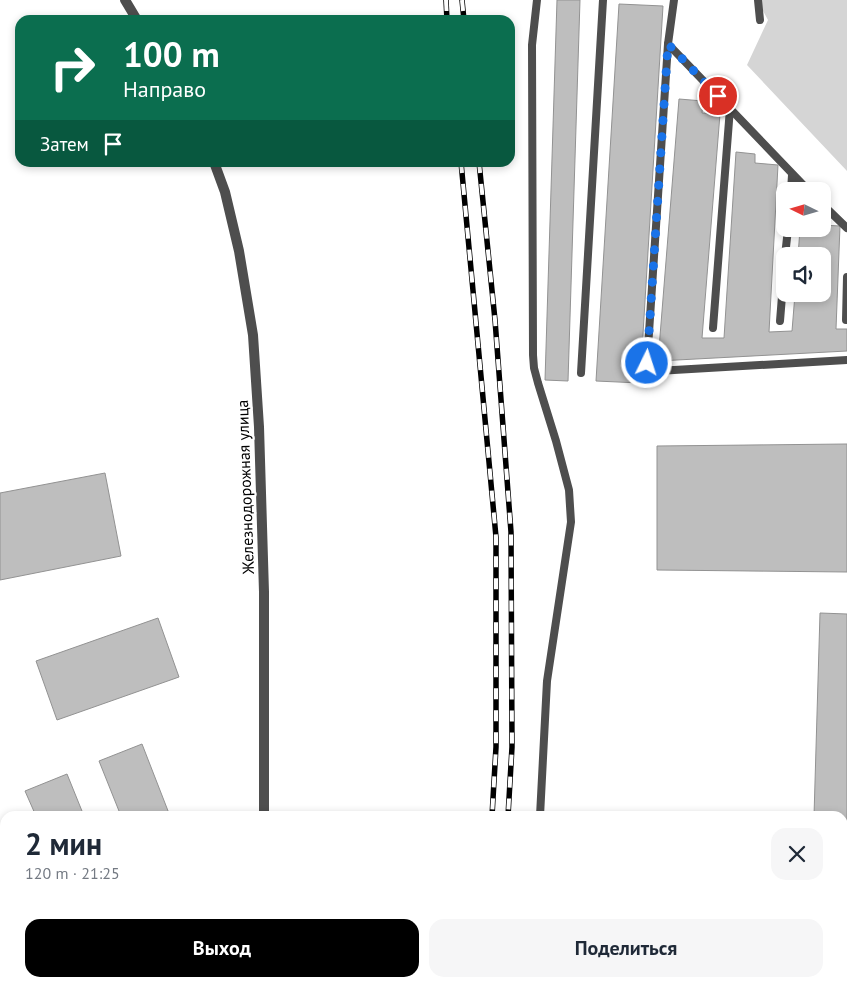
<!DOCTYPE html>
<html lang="ru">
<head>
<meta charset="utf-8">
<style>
  body { margin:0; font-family:"PT Sans",sans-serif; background:#f6f6f7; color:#1f2937; height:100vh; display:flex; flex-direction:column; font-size:19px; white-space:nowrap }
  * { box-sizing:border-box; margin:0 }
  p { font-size:16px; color:#747a83 }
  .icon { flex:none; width:28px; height:28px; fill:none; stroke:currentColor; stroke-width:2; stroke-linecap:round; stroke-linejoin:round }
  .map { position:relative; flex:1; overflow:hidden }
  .details { position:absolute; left:0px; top:811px; width:848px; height:176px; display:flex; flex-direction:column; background:#fff; border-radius:15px 15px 0 0; box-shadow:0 2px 8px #0003 }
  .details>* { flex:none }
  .guide { position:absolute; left:15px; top:15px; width:500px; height:152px; border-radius:15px; box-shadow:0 2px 8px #0003; background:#0b6e4f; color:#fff; overflow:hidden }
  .needle { width:32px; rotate:275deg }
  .controls { position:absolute; left:776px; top:182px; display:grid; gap:10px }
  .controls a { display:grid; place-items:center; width:55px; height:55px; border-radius:10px; background:#fff; box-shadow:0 2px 8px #0003; font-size:25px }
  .pin { position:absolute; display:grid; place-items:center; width:42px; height:42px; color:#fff; margin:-21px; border:2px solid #fff; border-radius:50%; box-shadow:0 1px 5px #0007 }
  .me { position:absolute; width:55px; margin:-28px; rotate:4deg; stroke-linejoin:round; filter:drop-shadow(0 0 4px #0008) }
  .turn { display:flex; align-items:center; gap:18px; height:105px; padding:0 25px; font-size:22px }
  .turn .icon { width:65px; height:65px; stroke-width:2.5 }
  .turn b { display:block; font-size:35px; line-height:42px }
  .then { display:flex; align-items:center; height:48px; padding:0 25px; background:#0003; gap:10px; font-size:19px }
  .round { display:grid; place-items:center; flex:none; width:52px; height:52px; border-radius:15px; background:#f6f6f7 }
  .summary { display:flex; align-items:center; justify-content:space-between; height:85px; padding:0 25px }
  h1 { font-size:30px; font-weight:800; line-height:38px }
  .primary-button { display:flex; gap:10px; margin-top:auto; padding:10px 25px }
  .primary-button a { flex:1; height:58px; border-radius:15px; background:#000; color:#fff; font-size:20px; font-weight:800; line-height:58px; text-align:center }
  .primary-button a+a { background:#f6f6f7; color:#1f2937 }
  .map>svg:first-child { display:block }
  .green { fill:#d5d5d5 }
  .building { fill:#bebebe; stroke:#929292 }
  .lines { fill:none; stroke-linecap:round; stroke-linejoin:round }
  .service { stroke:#4e4e4e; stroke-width:8 }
  .tertiary { stroke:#4e4e4e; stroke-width:10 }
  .rail-casing { stroke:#000; stroke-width:5.5 }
  .rail { stroke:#fff; stroke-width:4; stroke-dasharray:11; stroke-linecap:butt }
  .route { stroke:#1a73e8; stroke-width:9; stroke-dasharray:0 16.2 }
  .labels { text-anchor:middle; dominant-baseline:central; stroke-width:4.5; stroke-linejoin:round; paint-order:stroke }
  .street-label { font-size:16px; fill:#000; stroke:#fff }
</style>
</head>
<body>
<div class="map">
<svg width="847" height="987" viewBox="0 0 847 987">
  <rect width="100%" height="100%" fill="#fff"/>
  <path class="green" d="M 757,0 L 847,0 L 847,171 L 747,65 L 768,20 Z"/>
  <g class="building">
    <path d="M 557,0 L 580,0 L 568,381 L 545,380 Z"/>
    <path d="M 619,4 L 663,6 L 640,383 L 596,381 Z"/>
    <path d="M 679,99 L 703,101 L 702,113 L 720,114 L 702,338 L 724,338 L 736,152 L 755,154 L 755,163 L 778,165 L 769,332 L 792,331 L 795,294 L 822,294 L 822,256 L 798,256 L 800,229 L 822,229 L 822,225 L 840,226 L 836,329 L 847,329 L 847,351 L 658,361 Z"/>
    <path d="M 847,444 L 847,572 L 657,570 L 657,446 Z"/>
    <path d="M 105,473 L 121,556 L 0,580 L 0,493 Z"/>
    <path d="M 820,613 L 847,614 L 847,893 L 842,893 L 842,816 L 814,816 Z"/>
    <path d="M 158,618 L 179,677 L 57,720 L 36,661 Z"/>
    <path d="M 142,744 L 170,816 L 121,816 L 99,761 Z"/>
    <path d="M 67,774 L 84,816 L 36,816 L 25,791 Z"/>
  </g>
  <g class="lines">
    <g class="service">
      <path d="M 537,0 L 532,45 L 533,355 L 534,368 L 538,383 L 556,441 L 569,490 L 571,522 L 547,681 L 540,816"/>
      <path d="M 674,0 L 668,44 L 809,191"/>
      <path d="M 758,0 L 760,20"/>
      <path d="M 668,44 L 647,363 C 649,368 652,371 657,371 L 847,360"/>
      <path d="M 791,191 L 792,175"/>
      <path d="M 822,204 L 847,228"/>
      <path d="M 785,256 L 788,229"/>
      <path d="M 846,320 L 847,277"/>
      <path d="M 780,321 L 785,259"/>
      <path d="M 713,328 L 730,108"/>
      <path d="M 581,373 L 603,0"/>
      <path d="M 0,957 L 5,970"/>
      <path d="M 10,982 L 11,987"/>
      <path d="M 527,987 L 527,982"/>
    </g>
    <g class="tertiary">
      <path d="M 125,0 L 137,20"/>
      <path d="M 214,162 L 225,192 L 239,251 L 253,335 L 259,427 L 264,592 L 264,816"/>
      <path d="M 264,982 L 265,987"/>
    </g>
    <g class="rail-casing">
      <g id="rail">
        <path d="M 446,0 L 447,20"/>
        <path d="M 462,0 L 464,20"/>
        <path d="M 461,162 L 496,537 L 496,747 L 492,816"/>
        <path d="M 479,162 L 495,320 L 511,532 L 512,747 L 508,816"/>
        <path d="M 477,987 L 478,982"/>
        <path d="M 492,987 L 493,982"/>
      </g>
    </g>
    <use href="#rail" class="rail"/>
  </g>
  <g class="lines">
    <path class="route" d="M 647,363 L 668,44 L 718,96"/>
  </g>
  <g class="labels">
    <g class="street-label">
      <text transform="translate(245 487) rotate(-92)">Железнодорожная улица</text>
    </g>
  </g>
</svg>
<div class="controls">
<a><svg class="needle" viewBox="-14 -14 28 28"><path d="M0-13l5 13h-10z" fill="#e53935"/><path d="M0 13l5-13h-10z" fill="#747a83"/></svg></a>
<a><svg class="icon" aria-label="sound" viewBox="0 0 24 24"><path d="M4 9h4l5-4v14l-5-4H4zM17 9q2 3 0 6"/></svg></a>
</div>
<div class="pin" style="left:718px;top:96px;background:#d93025"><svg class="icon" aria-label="arrive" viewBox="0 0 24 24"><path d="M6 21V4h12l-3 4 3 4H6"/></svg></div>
<svg class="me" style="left:647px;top:363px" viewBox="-20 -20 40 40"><circle r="17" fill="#1a73e8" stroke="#fff" stroke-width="3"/><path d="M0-11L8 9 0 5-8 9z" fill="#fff"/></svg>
<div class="guide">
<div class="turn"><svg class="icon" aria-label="right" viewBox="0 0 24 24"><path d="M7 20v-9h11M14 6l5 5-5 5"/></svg><div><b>100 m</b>Направо</div></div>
<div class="then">Затем<svg class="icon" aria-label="arrive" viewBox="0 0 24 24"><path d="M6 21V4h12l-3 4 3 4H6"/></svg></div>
</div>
<section class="details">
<div class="summary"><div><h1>2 мин</h1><p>120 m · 21:25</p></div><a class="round"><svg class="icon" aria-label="close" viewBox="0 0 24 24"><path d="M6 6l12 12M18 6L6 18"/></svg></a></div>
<div class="primary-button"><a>Выход</a><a>Поделиться</a></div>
</section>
</div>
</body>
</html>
